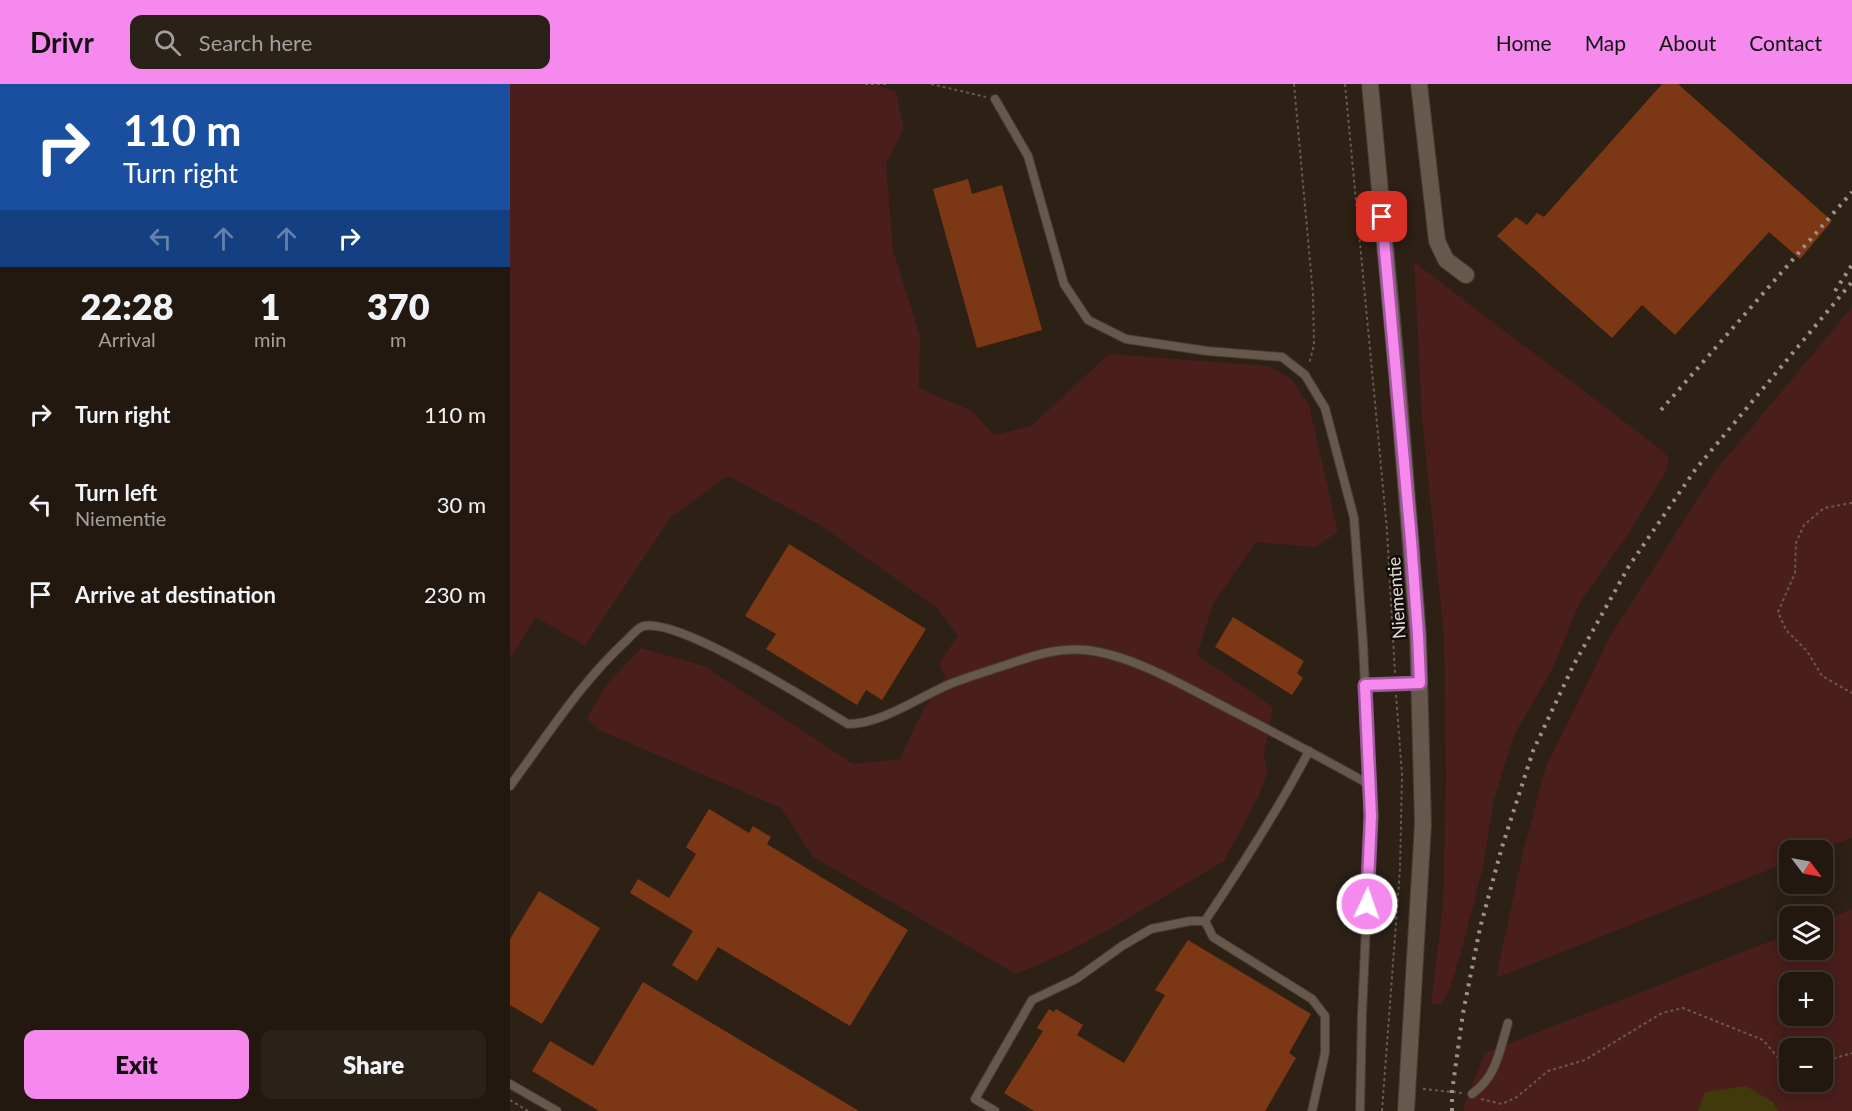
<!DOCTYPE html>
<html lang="en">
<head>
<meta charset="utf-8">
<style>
  body { margin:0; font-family:Lato,sans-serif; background:#2a2119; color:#f1f3f6; height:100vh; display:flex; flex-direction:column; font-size:22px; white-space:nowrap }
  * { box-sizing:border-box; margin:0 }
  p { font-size:20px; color:#a2a09f }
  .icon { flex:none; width:33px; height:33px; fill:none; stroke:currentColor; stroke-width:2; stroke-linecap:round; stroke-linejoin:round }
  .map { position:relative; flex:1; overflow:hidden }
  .sheet { display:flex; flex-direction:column; background:#221810; width:510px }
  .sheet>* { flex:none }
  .guide { background:#1a4fa0; color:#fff; overflow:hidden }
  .needle { width:39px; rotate:122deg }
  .controls { position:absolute; left:1269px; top:756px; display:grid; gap:12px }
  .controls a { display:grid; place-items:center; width:54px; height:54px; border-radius:12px; background:#221810; box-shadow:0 3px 15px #0003,0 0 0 2px #3f3730; font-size:30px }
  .pin { position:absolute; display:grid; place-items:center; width:51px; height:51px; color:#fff; margin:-26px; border-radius:12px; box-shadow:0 3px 9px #0006 }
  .me { position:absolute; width:66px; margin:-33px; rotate:3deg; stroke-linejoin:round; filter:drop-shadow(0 0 4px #0008) }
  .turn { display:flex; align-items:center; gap:21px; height:126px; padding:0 24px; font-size:27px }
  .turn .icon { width:78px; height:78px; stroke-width:2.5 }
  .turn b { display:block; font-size:42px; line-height:51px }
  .lanes { display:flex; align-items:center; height:57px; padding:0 24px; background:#0003; justify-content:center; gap:30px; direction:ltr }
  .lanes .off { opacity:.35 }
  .eta { display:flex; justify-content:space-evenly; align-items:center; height:102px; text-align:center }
  .eta b { font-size:36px; font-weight:800; line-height:42px }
  .button { display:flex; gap:12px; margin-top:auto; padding:12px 24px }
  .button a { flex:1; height:69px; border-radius:12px; background:#f589ee; color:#111; font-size:24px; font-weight:800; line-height:69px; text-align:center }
  .button a+a { background:#2a2119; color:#f1f3f6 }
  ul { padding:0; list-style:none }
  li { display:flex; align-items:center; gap:18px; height:90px; padding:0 24px }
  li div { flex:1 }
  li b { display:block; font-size:22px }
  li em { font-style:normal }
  header { display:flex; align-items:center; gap:36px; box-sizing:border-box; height:84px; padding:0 30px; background:#f589ee; color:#111 }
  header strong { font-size:28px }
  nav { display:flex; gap:33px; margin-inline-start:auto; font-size:21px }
  .search { width:420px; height:54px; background:#2a2119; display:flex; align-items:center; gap:15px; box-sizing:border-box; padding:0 21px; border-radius:12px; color:#a2a09f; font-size:22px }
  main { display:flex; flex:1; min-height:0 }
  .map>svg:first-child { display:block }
  .green { fill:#4a1e1b; fill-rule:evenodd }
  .water { fill:#3f390b }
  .building { fill:#7c3815 }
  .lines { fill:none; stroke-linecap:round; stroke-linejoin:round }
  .service-casing { stroke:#473c34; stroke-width:10 }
  .minor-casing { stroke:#473c34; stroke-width:18 }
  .secondary-casing { stroke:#473c34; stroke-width:18 }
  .path { stroke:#675b51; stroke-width:2; stroke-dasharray:3 3; stroke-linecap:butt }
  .service { stroke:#66584b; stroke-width:8 }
  .minor { stroke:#66584b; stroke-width:16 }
  .secondary { stroke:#66584b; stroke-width:16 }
  .rail { stroke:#9c9289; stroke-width:4; stroke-dasharray:3 6; stroke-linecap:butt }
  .route-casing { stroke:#9f599b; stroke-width:15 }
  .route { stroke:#f589ee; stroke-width:10 }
  .labels { text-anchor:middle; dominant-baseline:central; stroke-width:4.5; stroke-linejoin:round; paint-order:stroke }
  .street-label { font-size:18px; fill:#e4dbd4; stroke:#110b07 }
</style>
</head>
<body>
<header>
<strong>Drivr</strong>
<div class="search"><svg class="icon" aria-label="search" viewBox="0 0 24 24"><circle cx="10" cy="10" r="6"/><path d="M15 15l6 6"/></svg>Search here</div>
<nav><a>Home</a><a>Map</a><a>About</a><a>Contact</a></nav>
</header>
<main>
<section class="sheet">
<div class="guide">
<div class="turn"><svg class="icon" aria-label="right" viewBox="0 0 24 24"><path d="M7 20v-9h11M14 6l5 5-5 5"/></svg><div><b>110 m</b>Turn right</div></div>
<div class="lanes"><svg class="icon off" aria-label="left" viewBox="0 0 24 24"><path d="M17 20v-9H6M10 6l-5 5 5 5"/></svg><svg class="icon off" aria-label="ahead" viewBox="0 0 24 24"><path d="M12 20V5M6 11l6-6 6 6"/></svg><svg class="icon off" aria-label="ahead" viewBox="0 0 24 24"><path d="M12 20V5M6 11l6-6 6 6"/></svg><svg class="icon" aria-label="right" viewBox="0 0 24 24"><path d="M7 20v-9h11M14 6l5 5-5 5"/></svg></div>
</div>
<div class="eta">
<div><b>22:28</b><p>Arrival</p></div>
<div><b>1</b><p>min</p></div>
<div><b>370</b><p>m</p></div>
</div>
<ul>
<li><svg class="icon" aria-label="right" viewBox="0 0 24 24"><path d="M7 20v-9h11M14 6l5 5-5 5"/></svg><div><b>Turn right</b></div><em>110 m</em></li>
<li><svg class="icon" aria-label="left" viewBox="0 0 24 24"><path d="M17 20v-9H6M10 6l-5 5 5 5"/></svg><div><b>Turn left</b><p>Niementie</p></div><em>30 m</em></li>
<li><svg class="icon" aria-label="arrive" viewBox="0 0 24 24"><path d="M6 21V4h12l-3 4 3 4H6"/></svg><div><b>Arrive at destination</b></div><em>230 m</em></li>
</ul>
<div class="button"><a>Exit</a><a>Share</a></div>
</section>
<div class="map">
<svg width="1342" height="1027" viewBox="0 0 1342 1027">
  <rect width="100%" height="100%" fill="#2d2015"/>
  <g class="green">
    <path d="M 0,0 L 352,0 L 366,1 L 386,8 L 394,45 L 376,80 L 383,166 L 410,252 L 409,304 L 462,327 L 484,351 L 521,342 L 599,270 L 759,282 L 781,295 L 799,321 L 828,448 L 805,463 L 746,458 L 703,520 L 687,571 L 763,623 L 754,669 L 757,689 L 748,714 L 714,777 L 605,842 L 555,869 L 506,890 L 303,773 L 271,724 L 89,646 L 77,634 L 96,601 L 131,564 L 194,582 L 343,680 L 390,675 L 412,628 L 435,593 L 429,579 L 448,552 L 427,524 L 310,441 L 218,392 L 161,433 L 75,562 L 26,533 L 0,575 Z"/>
    <path d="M 904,178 L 1150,365 L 1159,374 L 1155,389 L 1117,452 L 1070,518 L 1042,586 L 1004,651 L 984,716 L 972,787 L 953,861 L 939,908 L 932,920 L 921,920 L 933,820 L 936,694 L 934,553 L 912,334 Z"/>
    <path d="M 1342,223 L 1342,754 L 1309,766 L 1280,766 L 1279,778 L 986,894 L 1013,768 L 1036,682 L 1101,551 L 1206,386 Z"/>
    <path d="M 1342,825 L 1342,1027 L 1268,1027 L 1263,1018 L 1196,1008 L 1188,1027 L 954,1027 L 954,1022 L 975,969 L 1279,850 L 1280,866 L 1312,866 L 1313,837 ZM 1280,898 L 1312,898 L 1312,932 L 1280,932 ZM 1280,964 L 1312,964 L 1312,998 L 1280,998 Z"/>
  </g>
  <path class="water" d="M 1236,1002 L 1263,1018 L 1268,1027 L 1188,1027 L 1195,1008 Z"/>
  <g class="building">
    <path d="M 1152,0 L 1168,0 L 1322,137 L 1290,175 L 1259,148 L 1165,251 L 1132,221 L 1102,254 L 987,152 L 1006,133 L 1017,141 L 1027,129 L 1034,133 Z"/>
    <path d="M 458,95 L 462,110 L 492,101 L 532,246 L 467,264 L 423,105 Z"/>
    <path d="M 279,460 L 416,545 L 372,616 L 356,606 L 347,621 L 256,565 L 266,550 L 235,532 Z"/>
    <path d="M 723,533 L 794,577 L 787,589 L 793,594 L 782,611 L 705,563 Z"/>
    <path d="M 199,725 L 239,749 L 243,742 L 261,753 L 257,760 L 398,846 L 340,942 L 208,863 L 187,897 L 162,881 L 183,847 L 120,809 L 128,795 L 159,814 L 186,770 L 176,763 Z"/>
    <path d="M 29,807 L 90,844 L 32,940 L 0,921 L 0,855 Z"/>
    <path d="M 678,856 L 801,930 L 779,969 L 786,974 L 755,1027 L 524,1027 L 494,1009 L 533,947 L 527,944 L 539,925 L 544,928 L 546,925 L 573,941 L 567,951 L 614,979 L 655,911 L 645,906 Z"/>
    <path d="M 133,898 L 349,1027 L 89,1027 L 22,987 L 40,957 L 83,982 Z"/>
  </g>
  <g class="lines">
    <g class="service-casing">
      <g id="service">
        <path d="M 485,15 L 518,72 L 554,200 L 578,236 L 616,255 L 697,267 L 772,273 L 795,291 L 815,324 L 844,434 L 853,559 L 861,732 L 852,930 L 850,1027"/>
        <path d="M 855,601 L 910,599"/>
        <path d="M 0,702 C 37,652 71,598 117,556 C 122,551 128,543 134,542 C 172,535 301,618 338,640 C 372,640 409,613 440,600 C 458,593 477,587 496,581 C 522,572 548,563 576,566 C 621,571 671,600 711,621 C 761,647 811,673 860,701"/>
        <path d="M 695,837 L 703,853 L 802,915 L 815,932 L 815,969 L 802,1027"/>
        <path d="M 695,837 C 732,782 768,726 799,667"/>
        <path d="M 0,1000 L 47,1027"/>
        <path d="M 962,1010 C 987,992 989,968 998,939"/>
        <path d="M 485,1027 L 465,1015 L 522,916 L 566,895 L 612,862 L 641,845 L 680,837 L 695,837"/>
      </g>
    </g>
    <g class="minor-casing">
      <path id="minor" d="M 909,0 L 927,157 L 936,176 L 956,191"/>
    </g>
    <g class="secondary-casing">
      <path id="secondary" d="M 860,0 L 887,289 L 908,551 L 913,740 L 896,1027"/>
    </g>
    <g class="path">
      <path d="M 355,0 L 377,0"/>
      <path d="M 421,0 L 476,13"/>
      <path d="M 784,0 L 803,211 L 804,261 L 799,280"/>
      <path d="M 835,0 L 877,446 L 885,589"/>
      <path d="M 1342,419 L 1314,424 L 1294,441 L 1286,459 L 1285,489 L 1268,528 L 1276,546 L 1297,567 L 1312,592 L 1342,609"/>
      <path d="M 1312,978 L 1342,969"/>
      <path d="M 913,1005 L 952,1009"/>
      <path d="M 971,1015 L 992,1020 L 1007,1013 L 1038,987 L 1075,976 L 1152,929 L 1173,924 L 1253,956 L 1277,984 L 1280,984"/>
      <path d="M 0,1016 L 18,1027"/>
      <path d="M 872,1027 L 890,785 L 892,691 L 886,610"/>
    </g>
    <use href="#service" class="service"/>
    <use href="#minor" class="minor"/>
    <use href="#secondary" class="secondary"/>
    <g class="rail">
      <path d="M 1325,207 L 1342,181"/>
      <path d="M 1151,326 L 1342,108"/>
      <path d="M 942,1027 L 942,1008 L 953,929 L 970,844 L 992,763 L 1023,667 L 1063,582 L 1119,482 L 1185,386 L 1342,198"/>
    </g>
  </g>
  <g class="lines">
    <g class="route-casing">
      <path id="route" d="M 857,820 L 861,732 L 855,601 L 910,599 L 908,551 L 901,456 L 872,133"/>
    </g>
    <use href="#route" class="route"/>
  </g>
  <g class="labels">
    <g class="street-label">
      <text transform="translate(886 514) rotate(-94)">Niementie</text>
    </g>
  </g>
</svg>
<div class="controls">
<a><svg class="needle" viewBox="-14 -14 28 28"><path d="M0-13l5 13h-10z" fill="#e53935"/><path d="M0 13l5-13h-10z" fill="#a2a09f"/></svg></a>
<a><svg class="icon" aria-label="layers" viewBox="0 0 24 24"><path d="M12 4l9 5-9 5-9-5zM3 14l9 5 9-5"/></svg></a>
<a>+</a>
<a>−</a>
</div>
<div class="pin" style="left:872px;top:133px;background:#d93025"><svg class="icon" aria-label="arrive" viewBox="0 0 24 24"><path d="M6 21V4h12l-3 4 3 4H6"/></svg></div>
<svg class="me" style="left:857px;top:820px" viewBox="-20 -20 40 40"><circle r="17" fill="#f589ee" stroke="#fff" stroke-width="3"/><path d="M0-11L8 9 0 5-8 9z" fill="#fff"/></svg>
</div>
</main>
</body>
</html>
